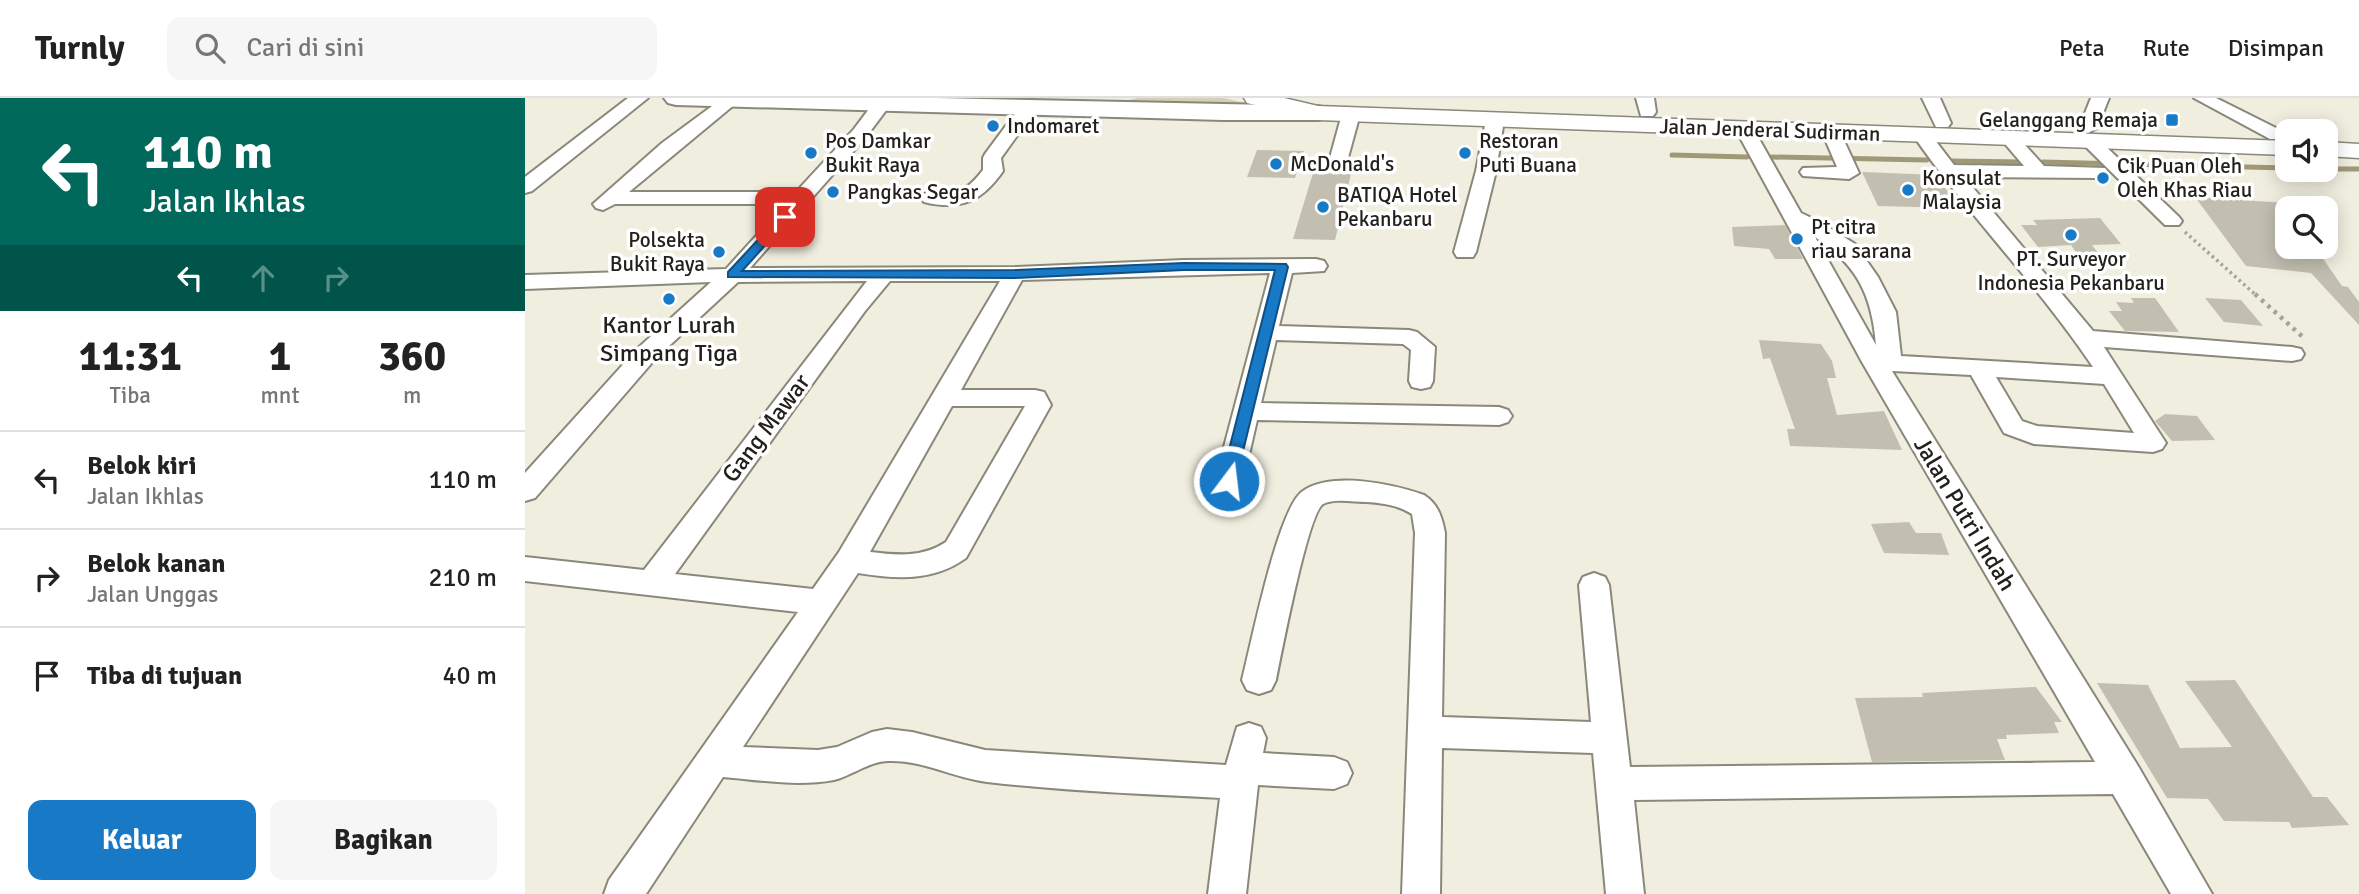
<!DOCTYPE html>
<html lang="id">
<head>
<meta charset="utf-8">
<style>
  body { margin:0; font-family:Signika,sans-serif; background:#f6f6f6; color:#222; height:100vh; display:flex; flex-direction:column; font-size:26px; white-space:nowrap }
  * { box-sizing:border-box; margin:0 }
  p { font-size:23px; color:#767676 }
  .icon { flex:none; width:38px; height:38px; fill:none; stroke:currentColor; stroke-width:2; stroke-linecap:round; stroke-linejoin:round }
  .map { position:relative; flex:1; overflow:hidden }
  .details { display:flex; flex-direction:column; background:#fff; width:525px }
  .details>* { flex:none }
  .hud { background:#00695c; color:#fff; overflow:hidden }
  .fabs { position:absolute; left:1750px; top:21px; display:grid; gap:14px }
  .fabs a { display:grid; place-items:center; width:63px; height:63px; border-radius:14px; background:#fff; box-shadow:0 4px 18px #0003; font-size:35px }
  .pin { position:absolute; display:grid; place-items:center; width:60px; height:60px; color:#fff; margin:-30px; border-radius:14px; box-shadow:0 4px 10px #0006 }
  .me { position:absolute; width:77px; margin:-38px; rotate:15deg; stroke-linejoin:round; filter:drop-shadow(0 0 5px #0008) }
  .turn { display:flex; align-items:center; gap:24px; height:147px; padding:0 28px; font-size:32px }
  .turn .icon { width:91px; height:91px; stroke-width:2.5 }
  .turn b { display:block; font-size:49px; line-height:60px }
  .lanes { display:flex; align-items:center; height:66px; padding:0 28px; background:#0003; justify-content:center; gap:35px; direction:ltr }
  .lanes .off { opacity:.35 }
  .eta { display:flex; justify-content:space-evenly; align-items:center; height:119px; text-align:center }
  .eta b { font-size:42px; font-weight:800; line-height:49px }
  .button { display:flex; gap:14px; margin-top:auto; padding:14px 28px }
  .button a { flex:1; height:80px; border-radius:14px; background:#187ac6; color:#fff; font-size:28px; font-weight:800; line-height:80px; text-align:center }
  .button a+a { background:#f6f6f6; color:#222 }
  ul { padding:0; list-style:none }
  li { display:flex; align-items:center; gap:21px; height:98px; padding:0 28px; border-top:2px solid #e0e0e0 }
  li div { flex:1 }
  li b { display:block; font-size:26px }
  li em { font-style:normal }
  header { display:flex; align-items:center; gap:42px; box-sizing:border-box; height:98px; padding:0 35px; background:#fff; border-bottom:2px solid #e0e0e0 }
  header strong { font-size:33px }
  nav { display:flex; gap:38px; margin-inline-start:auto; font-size:24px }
  .search { width:490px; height:63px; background:#f6f6f6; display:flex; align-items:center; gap:18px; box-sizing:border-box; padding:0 24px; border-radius:14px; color:#767676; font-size:26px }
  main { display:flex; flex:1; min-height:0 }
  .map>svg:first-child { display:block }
  .green { fill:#d5d0b3 }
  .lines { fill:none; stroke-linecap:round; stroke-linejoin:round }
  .stream { stroke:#a09978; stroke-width:5 }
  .building { fill:#c2bfb1 }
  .minor-casing { stroke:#8a887a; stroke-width:4 }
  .major-casing { stroke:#8a887a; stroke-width:3 }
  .highway-casing { stroke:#8a887a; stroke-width:4 }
  .path-far1 { stroke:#a5a397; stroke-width:3.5; stroke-dasharray:2.5 3.5; stroke-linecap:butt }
  .path { stroke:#a5a397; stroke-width:4.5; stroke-dasharray:3.5 5; stroke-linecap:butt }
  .minor { fill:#fff; fill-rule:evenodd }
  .major { fill:#fff; fill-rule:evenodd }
  .highway { fill:#fff; fill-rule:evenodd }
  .route { fill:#187ac6; stroke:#104f81; stroke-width:2 }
  .poi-dot { fill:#187ac6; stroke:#fff; stroke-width:2.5 }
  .labels { text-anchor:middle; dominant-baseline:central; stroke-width:7; stroke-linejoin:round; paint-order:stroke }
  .far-poi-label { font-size:21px; fill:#22211b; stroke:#fff; text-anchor:start }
  .far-street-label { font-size:21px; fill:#22211b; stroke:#fff }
  .poi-label { font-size:24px; fill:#22211b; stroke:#fff }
  .street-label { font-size:24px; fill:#22211b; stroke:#fff }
</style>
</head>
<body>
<header>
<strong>Turnly</strong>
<div class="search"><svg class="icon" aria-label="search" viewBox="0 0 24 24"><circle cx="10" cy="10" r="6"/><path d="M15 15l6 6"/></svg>Cari di sini</div>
<nav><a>Peta</a><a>Rute</a><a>Disimpan</a></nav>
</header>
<main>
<section class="details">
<div class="hud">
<div class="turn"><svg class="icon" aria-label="left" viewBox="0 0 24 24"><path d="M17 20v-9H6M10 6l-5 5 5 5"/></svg><div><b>110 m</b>Jalan Ikhlas</div></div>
<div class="lanes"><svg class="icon" aria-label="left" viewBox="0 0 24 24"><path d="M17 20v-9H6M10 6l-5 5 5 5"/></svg><svg class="icon off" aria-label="ahead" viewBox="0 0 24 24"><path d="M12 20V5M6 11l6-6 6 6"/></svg><svg class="icon off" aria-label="right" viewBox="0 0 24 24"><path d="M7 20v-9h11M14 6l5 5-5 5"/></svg></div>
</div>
<div class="eta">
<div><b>11:31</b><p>Tiba</p></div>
<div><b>1</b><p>mnt</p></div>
<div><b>360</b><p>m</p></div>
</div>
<ul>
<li><svg class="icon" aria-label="left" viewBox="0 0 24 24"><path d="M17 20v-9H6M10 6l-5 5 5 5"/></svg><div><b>Belok kiri</b><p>Jalan Ikhlas</p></div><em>110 m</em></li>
<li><svg class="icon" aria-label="right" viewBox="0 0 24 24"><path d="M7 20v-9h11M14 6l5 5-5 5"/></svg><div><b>Belok kanan</b><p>Jalan Unggas</p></div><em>210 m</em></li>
<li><svg class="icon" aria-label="arrive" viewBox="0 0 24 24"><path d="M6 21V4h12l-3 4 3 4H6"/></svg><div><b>Tiba di tujuan</b></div><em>40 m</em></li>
</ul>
<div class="button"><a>Keluar</a><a>Bagikan</a></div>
</section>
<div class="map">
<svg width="1834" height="796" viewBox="0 0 1834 796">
  <rect width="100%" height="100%" fill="#f0eedf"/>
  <path class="green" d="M 612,0 L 699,0 L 724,6 L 717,10 L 591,5 Z"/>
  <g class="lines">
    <g class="stream">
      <path d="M 1147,57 L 1222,59"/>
      <path d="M 1247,59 L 1402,62"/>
      <path d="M 1427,63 L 1498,64"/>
      <path d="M 1518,64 L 1762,70"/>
      <path d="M 1801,71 L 1834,71"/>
    </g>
  </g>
  <g class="building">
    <path d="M 732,52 L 779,53 L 770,80 L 722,79 Z"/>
    <path d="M 1337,74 L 1413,77 L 1432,110 L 1353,108 Z"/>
    <path d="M 788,75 L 826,76 L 810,142 L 768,141 Z"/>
    <path d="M 1670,99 L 1762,105 L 1762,150 L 1792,152 L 1817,188 L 1823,189 L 1834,204 L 1834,227 L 1786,175 L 1721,168 Z"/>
    <path d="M 1575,120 L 1596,146 L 1567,147 L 1573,155 L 1552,156 L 1546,147 L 1513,149 L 1496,127 L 1512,127 L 1508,122 Z"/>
    <path d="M 1260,127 L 1278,161 L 1250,161 L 1244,151 L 1209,148 L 1207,129 Z"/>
    <path d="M 1606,200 L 1630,200 L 1654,234 L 1600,233 L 1584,213 L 1597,213 L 1591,204 L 1609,205 Z"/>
    <path d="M 1680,200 L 1716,202 L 1738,228 L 1699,224 Z"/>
    <path d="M 1234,242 L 1296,246 L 1307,263 L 1311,280 L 1302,280 L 1312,317 L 1359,313 L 1377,352 L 1265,348 L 1262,331 L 1270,331 L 1245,260 L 1238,261 Z"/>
    <path d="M 1640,316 L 1672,318 L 1690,342 L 1647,343 L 1630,323 Z"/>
    <path d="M 1384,424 L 1391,435 L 1416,435 L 1424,457 L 1359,455 L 1346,426 Z"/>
    <path d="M 1710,582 L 1788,699 L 1802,699 L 1824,727 L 1767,730 L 1764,724 L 1699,723 L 1683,701 L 1642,700 L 1572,585 L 1623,587 L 1655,650 L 1707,649 L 1660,583 Z"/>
    <path d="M 1511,589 L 1537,624 L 1529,624 L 1534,635 L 1481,637 L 1482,641 L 1472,641 L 1480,662 L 1347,664 L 1330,600 L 1398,599 L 1397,595 Z"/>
  </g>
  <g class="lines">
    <g class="minor-casing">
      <g id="minor">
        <path d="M 103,0 L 123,0 L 7,93 L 0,95 L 0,79 Z"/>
        <path d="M 198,0 L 215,2 L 104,94 L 271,94 L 329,31 L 350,3 L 362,3 L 365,7 L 341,39 L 225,170 L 490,169 L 659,162 L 791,161 L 799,163 L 802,168 L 799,173 L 767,175 L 754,228 L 884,232 L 892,234 L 910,249 L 908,283 L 905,289 L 896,291 L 887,289 L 884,283 L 886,252 L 878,246 L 751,242 L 736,305 L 974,309 L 983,312 L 987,318 L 983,324 L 974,327 L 732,322 L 718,383 L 714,390 L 704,393 L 694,390 L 690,383 L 745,175 L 497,182 L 436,292 L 510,292 L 519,294 L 526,307 L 441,460 C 408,484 371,481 333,475 L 218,649 L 293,652 L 312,649 L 347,634 L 362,631 L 387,634 L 460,652 L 701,667 L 712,629 L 724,625 L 736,629 L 741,640 L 738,655 L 809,659 L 822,664 L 827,675 L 822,686 L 809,691 L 733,687 L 721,796 L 683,796 L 695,700 C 617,696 539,693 462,684 C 429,680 398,662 364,663 C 345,663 328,677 309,682 C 272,689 235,682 198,679 L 121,796 L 79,796 L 84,782 L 273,514 L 0,483 L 0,459 L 119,472 L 342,183 L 213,184 L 131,260 L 10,400 L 0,403 L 0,375 L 113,250 L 186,184 L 0,191 L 0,177 L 201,171 L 260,106 L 90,106 L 78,112 L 71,110 L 68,106 L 137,45 ZM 365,183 L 475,183 L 314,454 L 288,491 L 150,476 L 340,213 ZM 427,308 L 500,308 L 421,444 C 397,460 372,457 345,454 Z"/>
        <path d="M 1111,0 L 1129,0 L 1131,14 L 1128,18 L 1116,18 Z"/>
        <path d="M 1397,0 L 1415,0 L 1426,25 L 1423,29 L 1411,29 Z"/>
        <path d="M 1566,0 L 1584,0 L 1572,30 L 1563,35 L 1554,30 Z"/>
        <path d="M 1669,0 L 1691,0 L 1757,33 L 1760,37 L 1757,41 L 1745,41 Z"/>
        <path d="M 503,5 L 512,10 L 476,60 L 478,73 C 457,103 436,113 399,104 L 396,100 L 399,96 C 430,88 433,104 458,72 L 458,60 L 460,56 L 497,6 Z"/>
        <path d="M 826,11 L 835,16 L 821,67 L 819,71 L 805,71 L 803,67 L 817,16 Z"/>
        <path d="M 970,17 L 979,22 L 971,73 L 951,154 L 948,159 L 932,159 L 929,154 L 951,73 L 961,22 Z"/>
        <path d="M 1220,27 L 1229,32 L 1276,115 L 1295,124 L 1330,146 L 1353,179 L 1371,214 L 1376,258 L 1568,269 C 1514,188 1443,117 1388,37 L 1397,32 L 1403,33 L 1429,67 L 1499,68 L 1475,40 L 1484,35 L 1490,36 L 1519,68 L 1580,70 L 1583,74 L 1580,78 L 1573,80 L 1439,79 L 1568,233 L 1767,249 L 1776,251 L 1779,256 L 1776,261 L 1767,263 L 1579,249 L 1641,345 L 1637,351 L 1628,354 L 1509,346 L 1479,335 L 1446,277 L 1367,273 L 1613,668 L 1687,796 L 1646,796 L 1588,696 L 1109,702 L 1119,796 L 1081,796 L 1068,655 L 917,650 L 915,796 L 877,796 L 890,435 L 887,416 C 873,407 857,405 841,404 C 829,404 809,400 798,406 C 783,415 756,557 751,582 L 746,592 L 734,596 L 722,592 L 717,582 C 726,547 753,409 778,393 C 807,373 868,386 899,397 C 913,406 917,419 920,435 L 917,619 L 1066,624 L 1054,487 L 1058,479 L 1069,475 L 1080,479 L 1084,487 L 1105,669 L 1570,664 L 1337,264 L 1211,32 ZM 1290,139 C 1332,167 1347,197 1351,247 ZM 1471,279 L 1579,286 L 1609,335 L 1512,328 L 1497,323 Z"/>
        <path d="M 1306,29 L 1315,34 L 1334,75 L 1324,81 L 1278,78 L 1275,74 L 1278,70 L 1312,69 L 1297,34 Z"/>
        <path d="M 1566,38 L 1572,40 L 1654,119 L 1657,123 L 1654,127 L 1640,127 L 1560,48 L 1557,44 L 1560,40 Z"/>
      </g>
    </g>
    <g class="major-casing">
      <g id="major">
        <path d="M 719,0 L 759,0 L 793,8 L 1762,43 L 1762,57 L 793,22 L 722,5 Z"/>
        <path d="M 1801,44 L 1834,46 L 1834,60 L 1801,58 Z"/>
      </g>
    </g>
    <g class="highway-casing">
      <path id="highway" d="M 139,0 L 412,0 L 793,8 L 802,10 L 805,15 L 802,20 L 793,22 L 698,22 L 151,7 L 143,5 Z"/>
    </g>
    <path class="path-far1" d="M 1660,134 L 1732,198"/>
    <path class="path" d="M 1730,196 L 1779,240"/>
    <use href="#minor" class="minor"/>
    <use href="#major" class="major"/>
    <use href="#highway" class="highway"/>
  </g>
  <path class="route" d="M 260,116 L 264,117 L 264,121 L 217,173 L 490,172 L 659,165 L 761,166 L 763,169 L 710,386 L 704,388 L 696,383 L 750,172 L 659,172 L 490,180 L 203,179 L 203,174 L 256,117 Z"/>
  <g class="poi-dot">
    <rect x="1640" y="15" width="14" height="14" rx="3.5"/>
    <circle cx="468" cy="28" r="7"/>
    <circle cx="286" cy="55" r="7"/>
    <circle cx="940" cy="55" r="7"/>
    <circle cx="751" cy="66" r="7"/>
    <circle cx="1578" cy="80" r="7"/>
    <circle cx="1383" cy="92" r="7"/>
    <circle cx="308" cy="94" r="7"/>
    <circle cx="798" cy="109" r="7"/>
    <circle cx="1546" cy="137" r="7"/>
    <circle cx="1272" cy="141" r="7"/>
    <circle cx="194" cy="154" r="7"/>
    <circle cx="144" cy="201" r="7"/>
  </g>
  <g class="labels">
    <g class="far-poi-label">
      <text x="1633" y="22" text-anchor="end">Gelanggang Remaja</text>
      <text x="482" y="28">Indomaret</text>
      <text x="300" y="43">Pos Damkar<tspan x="300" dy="24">Bukit Raya</tspan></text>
      <text x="954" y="43">Restoran<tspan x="954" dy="24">Puti Buana</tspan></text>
      <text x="765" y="66">McDonald's</text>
      <text x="1592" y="68">Cik Puan Oleh<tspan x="1592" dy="24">Oleh Khas Riau</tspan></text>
      <text x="1397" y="80">Konsulat<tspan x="1397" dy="24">Malaysia</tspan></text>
      <text x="322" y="94">Pangkas Segar</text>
      <text x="812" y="97">BATIQA Hotel<tspan x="812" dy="24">Pekanbaru</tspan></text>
      <text x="1286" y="129">Pt citra<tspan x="1286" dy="24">riau sarana</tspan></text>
      <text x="180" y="142" text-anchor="end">Polsekta<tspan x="180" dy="24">Bukit Raya</tspan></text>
      <text x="1546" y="161" text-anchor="middle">PT. Surveyor<tspan x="1546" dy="24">Indonesia Pekanbaru</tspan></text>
    </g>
    <g class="far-street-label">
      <text transform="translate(1245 32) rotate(2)">Jalan Jenderal Sudirman</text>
    </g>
    <g class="poi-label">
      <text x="144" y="227">Kantor Lurah<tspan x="144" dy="28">Simpang Tiga</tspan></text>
    </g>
    <g class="street-label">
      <text transform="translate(241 330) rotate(-53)">Gang Mawar</text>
      <text transform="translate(1440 416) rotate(59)">Jalan Putri Indah</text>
    </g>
  </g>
</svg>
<div class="fabs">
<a><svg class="icon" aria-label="sound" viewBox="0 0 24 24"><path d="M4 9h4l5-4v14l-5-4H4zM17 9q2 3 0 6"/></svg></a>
<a><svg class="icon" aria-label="search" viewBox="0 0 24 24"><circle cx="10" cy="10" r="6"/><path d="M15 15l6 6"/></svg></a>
</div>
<div class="pin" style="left:260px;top:119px;background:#d93025"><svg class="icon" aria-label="arrive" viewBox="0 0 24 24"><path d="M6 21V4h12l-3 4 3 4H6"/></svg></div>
<svg class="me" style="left:704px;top:383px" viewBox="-20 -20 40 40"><circle r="17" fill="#187ac6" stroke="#fff" stroke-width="3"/><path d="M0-11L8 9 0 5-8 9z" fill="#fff"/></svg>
</div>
</main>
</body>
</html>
